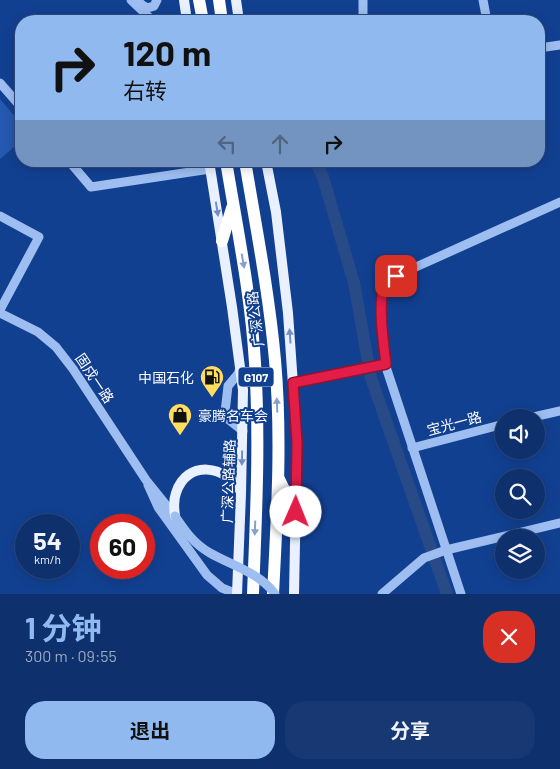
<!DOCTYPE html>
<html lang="zh">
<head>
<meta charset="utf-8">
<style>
  body { margin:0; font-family:Barlow,"Noto Sans SC",sans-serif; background:#173872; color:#f1f3f6; height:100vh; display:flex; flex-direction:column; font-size:19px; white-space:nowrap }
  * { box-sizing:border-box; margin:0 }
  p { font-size:16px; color:#9ba9c2 }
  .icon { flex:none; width:28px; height:28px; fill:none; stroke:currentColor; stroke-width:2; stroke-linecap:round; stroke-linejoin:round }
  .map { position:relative; height:594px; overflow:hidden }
  .details { display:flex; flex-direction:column; background:#0e306d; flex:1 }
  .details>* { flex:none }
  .hud { position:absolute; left:15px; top:15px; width:530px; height:152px; border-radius:20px; box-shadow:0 2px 12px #0003,0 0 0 1px #2e4b80; background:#90b9f0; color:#111; overflow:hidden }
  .controls { position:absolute; left:495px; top:409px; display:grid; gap:10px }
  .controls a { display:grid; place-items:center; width:50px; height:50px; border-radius:50%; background:#0e306d; box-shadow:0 2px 12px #0003,0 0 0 1px #2e4b80; font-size:25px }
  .speed { position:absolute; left:15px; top:514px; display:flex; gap:10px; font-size:25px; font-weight:700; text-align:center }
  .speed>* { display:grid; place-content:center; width:65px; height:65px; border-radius:50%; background:#0e306d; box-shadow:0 2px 12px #0003,0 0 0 1px #2e4b80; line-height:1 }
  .speed small { font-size:12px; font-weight:400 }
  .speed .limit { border:8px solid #d22; background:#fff; color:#111 }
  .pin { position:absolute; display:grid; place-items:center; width:42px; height:42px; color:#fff; margin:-21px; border-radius:10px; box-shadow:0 2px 8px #0006 }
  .me { position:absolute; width:55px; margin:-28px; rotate:1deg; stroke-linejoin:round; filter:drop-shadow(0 0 4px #0008) }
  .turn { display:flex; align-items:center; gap:18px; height:105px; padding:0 25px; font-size:22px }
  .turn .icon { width:65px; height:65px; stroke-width:2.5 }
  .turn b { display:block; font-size:35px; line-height:42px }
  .lanes { display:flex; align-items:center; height:48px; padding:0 25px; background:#0003; justify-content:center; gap:25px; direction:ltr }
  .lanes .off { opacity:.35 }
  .round { display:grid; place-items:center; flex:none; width:52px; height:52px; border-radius:20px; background:#173872 }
  .summary { display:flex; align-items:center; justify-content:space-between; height:85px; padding:0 25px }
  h1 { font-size:30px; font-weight:700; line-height:38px; color:#90b9f0 }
  .cta { display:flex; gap:10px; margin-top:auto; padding:10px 25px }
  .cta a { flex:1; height:58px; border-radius:20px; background:#90b9f0; color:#111; font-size:20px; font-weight:700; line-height:58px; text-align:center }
  .cta a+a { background:#173872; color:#f1f3f6 }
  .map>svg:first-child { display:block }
  .green { fill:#2459b1 }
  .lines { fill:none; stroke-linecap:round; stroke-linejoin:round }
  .river { stroke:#284a87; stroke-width:12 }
  .minor { stroke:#9ebef2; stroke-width:9 }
  .major { stroke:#e9f0ff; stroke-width:10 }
  .highway { stroke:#fff; stroke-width:12 }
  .minor-bridge { stroke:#9ebef2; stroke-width:9 }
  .oneway { fill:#738fc2 }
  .oneway2 { fill:#88a0c8 }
  .route-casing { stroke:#92132f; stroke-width:12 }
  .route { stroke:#e11d48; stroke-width:9 }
  .labels { text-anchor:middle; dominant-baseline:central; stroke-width:4; stroke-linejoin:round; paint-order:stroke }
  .shield { fill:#124091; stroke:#b8c6de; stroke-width:1 }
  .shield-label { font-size:12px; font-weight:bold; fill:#fff }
  .street-label { font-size:14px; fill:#fff; stroke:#124091 }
  .poi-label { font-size:14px; fill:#fff; stroke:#124091; text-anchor:end }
</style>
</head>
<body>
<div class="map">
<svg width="560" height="594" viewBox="0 0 560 594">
  <rect width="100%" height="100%" fill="#124091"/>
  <path class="green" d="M 0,99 L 21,124 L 21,141 L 0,159 Z"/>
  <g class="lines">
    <path class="river" d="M 315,161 L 323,177 L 354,283 L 371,378 L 447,594"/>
    <g class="minor">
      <path d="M 131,0 L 153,21"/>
      <path d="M 363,0 L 363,21"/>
      <path d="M 483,0 L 487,21"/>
      <path d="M 139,2 C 144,7 147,9 154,6 L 157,0"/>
      <path d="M 539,48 L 560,45"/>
      <path d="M 0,83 L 21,107"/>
      <path d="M 69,161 L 91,187 L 210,169"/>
      <path d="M 0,216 L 39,237 L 0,310"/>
      <path d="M 0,313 L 38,332 L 56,347 L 73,369 L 146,480 L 175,516"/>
      <path d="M 240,369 L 238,374 L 228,386 L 225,412 L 229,420 L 243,431"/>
      <path d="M 293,383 L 385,364"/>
      <path d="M 529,418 L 560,411"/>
      <path d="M 412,448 L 504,424"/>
      <path d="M 148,485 L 158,507 L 207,575 L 222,588 L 237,594"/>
      <path d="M 382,594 L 424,558 L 446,550 L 560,523"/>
      <path d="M 461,594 L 385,364 L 381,303 L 383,293 L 387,285 L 396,276 L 560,202"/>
    </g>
    <g class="major">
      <path d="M 184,0 L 187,21"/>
      <path d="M 236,0 L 239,21"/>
      <path d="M 209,161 L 232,307 L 243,390 L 241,494 L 237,594"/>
      <path d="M 266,161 L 276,212 L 288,313 L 297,442 L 294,594"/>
      <path d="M 175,516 C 174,509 173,501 176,493 C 187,459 226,465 241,492"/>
    </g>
    <g class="highway">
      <path d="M 199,0 L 203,21"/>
      <path d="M 219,0 L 222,21"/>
      <path d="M 226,161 C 237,228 251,295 255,363 C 260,440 256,517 253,594"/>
      <path d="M 245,161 C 256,227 269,293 275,360 C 282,438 277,516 273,594"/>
      <path d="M 222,241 L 232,208"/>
      <path d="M 279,479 L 295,512"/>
    </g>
    <path class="minor-bridge" d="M 175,516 C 185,531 194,544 210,553 C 231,565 260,573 275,594"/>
  </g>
  <defs><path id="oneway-solid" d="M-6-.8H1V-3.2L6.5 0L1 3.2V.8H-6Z" transform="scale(1.25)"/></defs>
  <g class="oneway">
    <use href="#oneway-solid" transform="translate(217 209) rotate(81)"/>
    <use href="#oneway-solid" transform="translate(290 336) rotate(-94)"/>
    <use href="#oneway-solid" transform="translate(242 458) rotate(91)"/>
  </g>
  <g class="oneway2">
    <use href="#oneway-solid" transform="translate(243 261) rotate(80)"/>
    <use href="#oneway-solid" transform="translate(277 405) rotate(-92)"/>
    <use href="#oneway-solid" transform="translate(255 528) rotate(92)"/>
  </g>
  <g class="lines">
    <g class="route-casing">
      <path id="route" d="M 296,512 L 297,442 L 293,383 L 386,364 C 384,347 378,307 383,292 C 386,286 391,281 396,276"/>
    </g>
    <use href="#route" class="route"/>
  </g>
  <defs>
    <g id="fuel-pin" transform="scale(1.25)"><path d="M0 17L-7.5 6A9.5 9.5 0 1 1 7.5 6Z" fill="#ffdd5f" stroke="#124091"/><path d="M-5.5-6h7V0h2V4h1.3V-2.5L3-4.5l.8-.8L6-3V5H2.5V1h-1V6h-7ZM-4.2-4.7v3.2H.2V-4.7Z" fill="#111"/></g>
    <g id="shop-pin" transform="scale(1.25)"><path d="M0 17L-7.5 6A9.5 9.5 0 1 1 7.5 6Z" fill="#ffdd5f" stroke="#124091"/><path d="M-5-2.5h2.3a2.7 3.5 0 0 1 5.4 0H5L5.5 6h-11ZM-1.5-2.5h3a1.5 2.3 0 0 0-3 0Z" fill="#111"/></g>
  </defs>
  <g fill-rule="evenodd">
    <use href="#fuel-pin" x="212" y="377"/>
    <use href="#shop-pin" x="180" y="415"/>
  </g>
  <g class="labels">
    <rect class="shield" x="238.5" y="367.5" width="35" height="19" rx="4"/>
    <g class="shield-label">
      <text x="256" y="377">G107</text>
    </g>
    <g class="street-label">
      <text transform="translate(255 319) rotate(-97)">广深公路</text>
      <text transform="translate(95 378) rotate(56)">固戍一路</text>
      <text transform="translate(454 423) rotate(-15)">宝光一路</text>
      <text transform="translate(228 481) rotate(-88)">广深公路辅路</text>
    </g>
    <g class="poi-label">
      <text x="194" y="377">中国石化</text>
      <text x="198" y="415" text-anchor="start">豪腾名车会</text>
    </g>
  </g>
</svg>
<div class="controls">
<a><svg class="icon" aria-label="sound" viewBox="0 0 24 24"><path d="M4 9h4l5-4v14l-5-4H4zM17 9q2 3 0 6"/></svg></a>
<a><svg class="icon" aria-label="search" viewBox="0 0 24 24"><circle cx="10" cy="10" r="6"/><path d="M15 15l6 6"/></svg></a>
<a><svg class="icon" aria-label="layers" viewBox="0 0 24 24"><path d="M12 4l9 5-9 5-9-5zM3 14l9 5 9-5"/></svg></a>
</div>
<div class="speed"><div>54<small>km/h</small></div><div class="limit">60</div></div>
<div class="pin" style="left:396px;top:276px;background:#d93025"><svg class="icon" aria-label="arrive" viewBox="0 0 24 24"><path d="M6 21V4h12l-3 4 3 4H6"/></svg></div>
<svg class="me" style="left:296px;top:512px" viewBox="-20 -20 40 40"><circle r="19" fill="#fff"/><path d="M0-13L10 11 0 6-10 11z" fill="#e11d48"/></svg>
<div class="hud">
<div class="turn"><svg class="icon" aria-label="right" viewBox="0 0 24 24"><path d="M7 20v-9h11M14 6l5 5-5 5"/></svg><div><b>120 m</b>右转</div></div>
<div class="lanes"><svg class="icon off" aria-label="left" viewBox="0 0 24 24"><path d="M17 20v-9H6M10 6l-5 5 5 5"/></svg><svg class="icon off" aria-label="ahead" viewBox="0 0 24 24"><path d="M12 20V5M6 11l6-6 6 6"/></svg><svg class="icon" aria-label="right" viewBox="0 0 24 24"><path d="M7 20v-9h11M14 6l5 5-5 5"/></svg></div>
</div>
</div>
<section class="details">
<div class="summary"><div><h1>1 分钟</h1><p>300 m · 09:55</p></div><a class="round" style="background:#d93025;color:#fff"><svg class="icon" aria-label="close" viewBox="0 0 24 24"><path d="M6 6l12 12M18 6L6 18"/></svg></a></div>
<div class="cta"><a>退出</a><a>分享</a></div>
</section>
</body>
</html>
